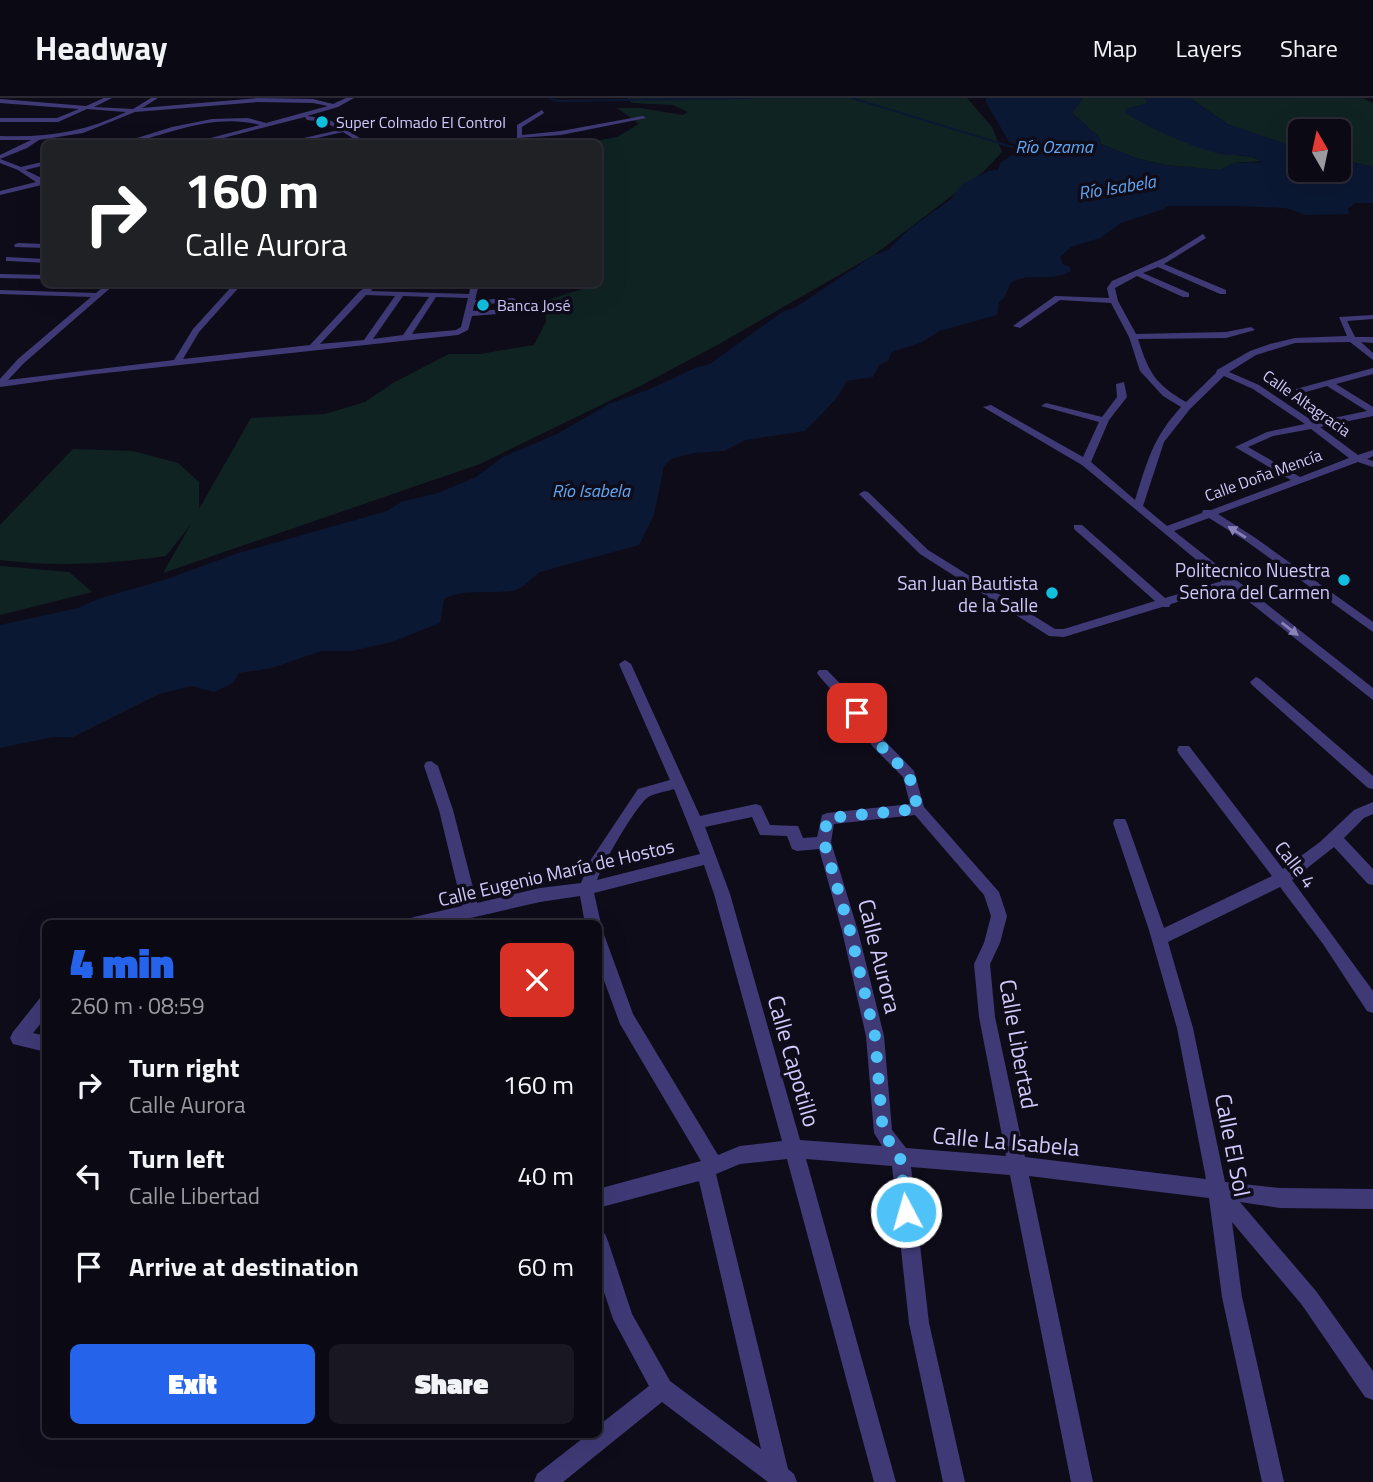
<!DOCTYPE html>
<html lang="en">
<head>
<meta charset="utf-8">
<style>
  body { margin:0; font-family:"Titillium Web",sans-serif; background:#191722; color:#f1f3f6; height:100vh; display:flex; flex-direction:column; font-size:26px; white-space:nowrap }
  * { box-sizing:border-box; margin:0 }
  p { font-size:23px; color:#9a9aa0 }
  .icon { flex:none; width:38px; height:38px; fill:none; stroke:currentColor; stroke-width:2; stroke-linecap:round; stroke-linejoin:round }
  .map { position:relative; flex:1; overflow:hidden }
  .side { position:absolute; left:42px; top:822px; width:560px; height:518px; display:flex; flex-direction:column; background:#0b0914; border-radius:10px; box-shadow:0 7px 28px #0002,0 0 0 2px #2b2a34 }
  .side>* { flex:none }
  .guide { position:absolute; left:42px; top:42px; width:560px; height:147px; border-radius:10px; box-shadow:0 7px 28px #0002,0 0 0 2px #2b2a34; background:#202124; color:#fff; overflow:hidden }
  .needle { width:46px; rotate:351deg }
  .fabs { position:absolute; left:1288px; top:21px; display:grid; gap:14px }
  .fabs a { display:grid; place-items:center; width:63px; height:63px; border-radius:10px; background:#0b0914; box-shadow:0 7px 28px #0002,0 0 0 2px #2b2a34; font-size:35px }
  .pin { position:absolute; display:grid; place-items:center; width:60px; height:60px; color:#fff; margin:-30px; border-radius:14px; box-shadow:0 4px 10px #0006 }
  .me { position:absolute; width:77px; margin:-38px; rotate:354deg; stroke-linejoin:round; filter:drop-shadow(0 0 5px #0008) }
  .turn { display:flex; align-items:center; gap:24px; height:147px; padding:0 28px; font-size:32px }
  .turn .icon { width:91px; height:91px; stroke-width:2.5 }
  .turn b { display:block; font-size:49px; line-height:60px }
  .round { display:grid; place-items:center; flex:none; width:74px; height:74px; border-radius:10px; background:#191722 }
  .summary { display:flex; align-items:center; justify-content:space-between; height:119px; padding:0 28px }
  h1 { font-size:42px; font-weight:800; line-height:52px; color:#2563eb }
  .primary-button { display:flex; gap:14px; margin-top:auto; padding:14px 28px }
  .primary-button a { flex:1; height:80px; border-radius:10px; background:#2563eb; color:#fff; font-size:28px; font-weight:800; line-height:80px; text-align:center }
  .primary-button a+a { background:#191722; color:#f1f3f6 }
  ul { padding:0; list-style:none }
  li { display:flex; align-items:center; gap:21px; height:91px; padding:0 28px }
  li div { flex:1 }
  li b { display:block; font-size:26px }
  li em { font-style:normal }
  header { display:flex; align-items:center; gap:42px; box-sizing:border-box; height:98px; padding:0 35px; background:#0b0914; border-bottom:2px solid #2b2a34 }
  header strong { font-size:33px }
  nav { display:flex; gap:38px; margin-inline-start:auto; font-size:24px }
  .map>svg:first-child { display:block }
  .green { fill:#102323 }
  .water { fill:#0b1833 }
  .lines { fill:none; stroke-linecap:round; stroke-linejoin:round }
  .stream { stroke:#0b1833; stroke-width:2 }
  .minor { fill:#3f3a76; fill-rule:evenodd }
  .oneway { fill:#8882b8 }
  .route { stroke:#4fc3f7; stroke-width:12; stroke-dasharray:0 21.6 }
  .poi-dot { fill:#11c0df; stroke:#0f0c1a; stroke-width:2.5 }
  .labels { text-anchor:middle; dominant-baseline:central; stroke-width:7; stroke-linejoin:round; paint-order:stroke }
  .far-poi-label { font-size:16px; fill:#d1c9fb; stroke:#0f0c1a; text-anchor:start }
  .far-street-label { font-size:16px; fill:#d1c9fb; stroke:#0f0c1a }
  .far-water-label { font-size:18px; font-style:italic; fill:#5fa7f3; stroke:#0f0c1a }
  .poi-label { font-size:19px; fill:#d1c9fb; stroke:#0f0c1a; text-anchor:end }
  .street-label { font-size:19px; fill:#d1c9fb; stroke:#0f0c1a }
  .near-street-label { font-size:23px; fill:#d1c9fb; stroke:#0f0c1a }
</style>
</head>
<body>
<header>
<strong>Headway</strong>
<nav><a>Map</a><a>Layers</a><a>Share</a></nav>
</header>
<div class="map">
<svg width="1373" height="1384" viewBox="0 0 1373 1384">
  <rect width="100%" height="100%" fill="#0f0c1a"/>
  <g class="green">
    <path d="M 627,0 L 967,0 L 992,29 L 1002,54 L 983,74 L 874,157 L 719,246 L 642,287 L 480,366 L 163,475 L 191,426 L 166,458 C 110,466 57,469 0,462 L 0,427 L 73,351 L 133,353 L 178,365 L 199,384 L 199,411 L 251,320 L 325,316 L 365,304 L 393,285 L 449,256 L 480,256 L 534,247 L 546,224 L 544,203 L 598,186 L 598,46 L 583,45 L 617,39 L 639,26 L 617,10 L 640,10 L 683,17 L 688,14 L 673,7 L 632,5 Z"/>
    <path d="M 1083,0 L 1144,0 L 1148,5 L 1126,11 L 1217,55 L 1252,59 L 1262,63 L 1234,65 L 1220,72 L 1165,67 L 1136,60 L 1101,46 L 1099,39 L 1072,15 Z"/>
    <path d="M 1190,0 L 1362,0 L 1373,5 L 1373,69 L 1339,61 L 1339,33 L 1300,33 L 1300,51 L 1227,26 Z"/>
    <path d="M 0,468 L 69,474 L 92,494 L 0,517 Z"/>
  </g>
  <path class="water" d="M 986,0 L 1083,0 L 1072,15 L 1099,39 L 1101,46 L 1136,60 L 1165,67 L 1220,72 L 1234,65 L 1262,64 C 1256,56 1233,58 1221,56 C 1196,51 1145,29 1125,14 L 1126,11 L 1148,5 L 1144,0 L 1190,0 L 1227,26 L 1300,51 L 1300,72 L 1339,72 L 1339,61 L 1373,69 L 1373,105 L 1355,105 L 1348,111 L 1349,116 L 1306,117 L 1285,110 L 1236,108 L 1167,108 L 1164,111 L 1121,125 L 1100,140 L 1071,149 L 1060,159 L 1063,166 L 1070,169 L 1071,173 C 1052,185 1029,173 1011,185 L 1004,200 L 999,204 L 997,217 L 940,233 L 920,245 L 892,254 L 888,263 L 879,267 L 873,279 L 847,283 L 836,301 L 805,333 L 746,342 L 724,353 L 694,355 L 671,361 L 664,368 L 654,417 L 639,447 L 540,474 C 530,480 524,491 512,493 C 490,496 463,490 444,501 L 440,525 L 392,544 L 351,553 L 321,553 L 272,570 L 239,575 L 233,585 L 214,594 L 192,588 L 159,596 L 73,639 L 53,639 L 0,650 L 0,527 L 78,510 L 98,501 L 167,481 L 235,456 L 387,413 L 401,404 L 438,395 L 476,379 L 503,359 L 557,336 L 609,306 L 650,291 L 695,270 L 710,266 L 782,214 L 796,209 L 874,157 L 888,152 L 909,131 L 951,101 L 962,86 L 989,73 L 998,72 L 1000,65 L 1018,53 L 1016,47 L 1009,44 L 986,4 Z"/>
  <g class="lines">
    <g class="stream">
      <path d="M 549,0 L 558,3 L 751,0"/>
      <path d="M 852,0 L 1022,52"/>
    </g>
    <g class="minor">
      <path d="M 104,0 L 112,0 L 94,9 L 133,11 L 151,0 L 158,0 L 142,10 L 258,0 L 313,1 L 333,6 L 346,0 L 354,0 L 338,9 L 307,18 L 328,21 L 370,46 L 362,46 L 343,34 L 291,46 L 277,46 L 339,32 L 325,24 L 307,22 L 305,19 L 200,46 L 188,46 L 260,27 C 216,15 172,34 129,46 L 118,46 L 172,29 L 212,21 L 248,20 L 266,25 L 328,8 L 313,5 L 258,4 L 135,14 L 83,35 L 39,42 L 27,50 L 0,61 L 0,57 L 31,42 L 0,42 L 0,38 C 44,40 86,34 126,14 L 87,11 L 58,24 L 0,24 L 0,20 L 57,20 L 79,11 L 0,5 L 0,1 L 86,8 Z"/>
      <path d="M 542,12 L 544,15 L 522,29 L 522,37 L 561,33 L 643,18 L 646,20 L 561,37 L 517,40 L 517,27 Z"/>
      <path d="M 0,61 L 21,69 L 46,63 L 46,67 L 25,72 L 46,82 L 46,86 L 0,97 L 0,93 L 36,84 L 18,72 L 0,65 Z"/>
      <path d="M 1203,136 L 1206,140 L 1164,166 L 1226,192 L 1226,196 L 1220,196 L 1158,169 L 1143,175 L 1189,195 L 1189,199 L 1183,199 L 1137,178 L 1115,190 L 1118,203 L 1136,236 L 1226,234 L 1251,229 L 1255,232 L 1226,240 L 1138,241 C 1149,275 1155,286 1186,304 L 1216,275 L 1217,272 L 1250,253 L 1270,246 L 1295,240 L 1347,238 L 1339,219 L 1373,217 L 1373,221 L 1347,223 L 1355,239 L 1373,239 L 1373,245 L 1361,244 L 1373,255 L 1373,262 L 1350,244 L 1295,245 L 1256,257 L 1229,274 L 1259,287 L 1314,324 L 1367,313 L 1327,288 L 1299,296 L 1296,295 L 1296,291 L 1373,270 L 1373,276 L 1336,286 L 1373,309 L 1373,318 L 1320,329 L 1358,357 L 1373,352 L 1373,358 L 1367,361 L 1373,363 L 1373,369 L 1358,364 L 1218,416 L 1254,439 L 1373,524 L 1373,534 L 1246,443 L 1209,420 L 1174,433 L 1373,590 L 1373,602 L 1229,488 L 1171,506 L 1169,509 L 1162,509 L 1064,539 L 1049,538 L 920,456 L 859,396 L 864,393 L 868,394 L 928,452 L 1055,531 L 1064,531 L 1155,503 L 1074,431 L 1074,427 L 1082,427 L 1165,500 L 1222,483 L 1082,367 L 983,309 L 991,307 L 1083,359 L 1099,324 L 1041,308 L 1046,305 L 1102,319 L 1117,299 L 1116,286 L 1124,284 L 1127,299 L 1109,322 L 1091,364 L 1135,402 C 1148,362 1152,341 1181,309 L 1163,298 L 1140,273 L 1129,239 L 1111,205 L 1060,202 L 1020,230 L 1013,228 L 1055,198 L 1109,200 L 1107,190 L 1112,183 L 1166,159 ZM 1224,278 L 1253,291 L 1305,326 L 1267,334 L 1235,349 L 1291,382 L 1211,412 L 1203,412 L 1202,415 L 1167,428 L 1143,408 L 1164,344 L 1190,311 ZM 1311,331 L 1349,360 L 1300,379 L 1248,349 L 1273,338 Z"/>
      <path d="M 18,145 L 46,146 L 46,150 L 15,149 L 14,147 Z"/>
      <path d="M 6,159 L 46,161 L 46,165 L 9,163 L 6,163 Z"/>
      <path d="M 0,176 L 46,177 L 46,181 L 0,180 Z"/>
      <path d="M 107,186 L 115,186 L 24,265 L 8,282 L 174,262 L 193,231 L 234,186 L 242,186 L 199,234 L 183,261 L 310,247 L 360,193 L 370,187 L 374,189 L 371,193 L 469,196 L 471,186 L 479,186 L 475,202 L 513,200 L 517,202 L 513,204 L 474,207 L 473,213 L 523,210 L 527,212 L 523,214 L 472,218 L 468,232 L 458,237 L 87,277 L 0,289 L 0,281 L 18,261 L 91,199 L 0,196 L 0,192 L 96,195 ZM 366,197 L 395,198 L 364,242 L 320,246 ZM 403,198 L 429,199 L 403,237 L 373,241 ZM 436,199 L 468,200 L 461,229 L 456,232 L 412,236 Z"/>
      <path d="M 625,562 L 631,566 L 700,718 L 756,706 L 761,708 L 770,727 L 798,728 L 803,740 L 817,739 L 822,717 L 827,715 L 910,706 L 903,679 L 873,649 L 843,605 L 819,578 L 817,575 L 819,572 L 827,572 L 853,599 L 883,641 L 914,673 L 924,709 L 999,794 L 1007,818 L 1000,845 L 990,866 L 995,919 L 1025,1059 L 1206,1081 L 1177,930 L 1149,832 L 1113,725 L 1115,721 L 1125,721 L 1127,725 L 1164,830 L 1272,778 L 1179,656 L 1177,652 L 1179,648 L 1189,648 L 1283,771 L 1320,744 L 1354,712 L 1373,704 L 1373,716 L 1364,720 L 1344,740 L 1373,771 L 1373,787 L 1368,786 L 1334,749 L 1292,782 L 1373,893 L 1373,915 L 1367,913 L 1323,846 L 1280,789 L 1168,844 L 1193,930 L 1225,1084 L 1280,1090 L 1373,1091 L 1373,1111 L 1280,1110 L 1240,1104 L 1316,1193 L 1373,1273 L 1373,1302 L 1365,1299 L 1302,1207 L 1232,1124 L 1242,1199 L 1284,1384 L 1262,1384 L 1222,1199 L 1209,1100 L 1029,1078 L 1093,1384 L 1071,1384 L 1010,1077 L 911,1069 L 929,1225 L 965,1384 L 943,1384 L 909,1225 L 892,1068 L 806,1061 L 896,1384 L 874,1384 L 787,1061 L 740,1066 L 716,1076 L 788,1371 L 794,1376 L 797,1384 L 768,1384 L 662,1304 L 563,1384 L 534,1384 L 537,1376 L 587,1337 L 598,1337 L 598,1328 L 649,1288 L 613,1221 L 598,1176 L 598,1133 L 605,1136 L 608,1143 L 632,1216 L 670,1283 L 761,1351 L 699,1083 L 598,1110 L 598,1091 L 701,1063 L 620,926 L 598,866 L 598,835 L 604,837 L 606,842 L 633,916 L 718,1057 L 740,1048 L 782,1043 L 714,796 L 704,767 L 594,795 L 601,826 L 598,831 L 598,826 L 585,826 L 580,798 L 540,804 L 444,826 L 406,826 L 408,821 L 414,819 L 462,808 L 439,712 L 424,668 L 426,664 L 431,663 L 438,668 L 453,712 L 477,805 L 540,790 L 581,785 L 590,763 L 638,691 L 670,682 L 619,566 ZM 674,691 L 700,756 L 597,782 C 603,765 634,711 647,700 C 653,695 666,694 674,691 ZM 915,717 L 984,797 L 991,818 L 984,845 L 974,866 L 979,919 L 1006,1058 L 906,1050 L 892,1032 L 884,938 L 858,833 L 831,744 L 834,726 ZM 752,719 L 760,737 L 787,738 L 792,751 L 797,753 L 819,751 L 842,833 L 866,938 L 874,1035 L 882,1048 L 800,1042 L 730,796 L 705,729 Z"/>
      <path d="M 1256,579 L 1260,581 L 1373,678 L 1373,691 L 1368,690 L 1252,587 L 1250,584 Z"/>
      <path d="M 46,897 L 46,919 L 33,935 L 46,938 L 46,954 L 13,946 L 10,940 L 13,934 L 40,900 Z"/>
    </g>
  </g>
  <defs><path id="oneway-solid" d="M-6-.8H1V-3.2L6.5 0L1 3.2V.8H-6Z" transform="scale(1.75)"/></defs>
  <g class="oneway">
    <use href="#oneway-solid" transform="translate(1237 434) rotate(-148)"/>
    <use href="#oneway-solid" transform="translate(1290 531) rotate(38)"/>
  </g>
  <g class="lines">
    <path class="route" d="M 857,615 L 878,645 L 909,677 L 918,711 L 827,720 L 824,744 L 850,833 L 875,938 L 883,1035 L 900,1058 L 906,1114"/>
  </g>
  <g class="poi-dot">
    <circle cx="322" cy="24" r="7"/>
    <circle cx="483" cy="207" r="7"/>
    <circle cx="1344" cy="482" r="7"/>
    <circle cx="1052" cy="495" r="7"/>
  </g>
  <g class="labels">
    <g class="far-poi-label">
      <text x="336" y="24">Super Colmado El Control</text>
      <text x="497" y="207">Banca José</text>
    </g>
    <g class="far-street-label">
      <text transform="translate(1307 305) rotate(35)">Calle Altagracia</text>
      <text transform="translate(1263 377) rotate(-20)">Calle Doña Mencía</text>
    </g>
    <g class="far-water-label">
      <text x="1054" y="48">Río Ozama</text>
      <text transform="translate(1117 89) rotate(-9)">Río Isabela</text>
      <text x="591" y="392">Río Isabela</text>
    </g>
    <g class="poi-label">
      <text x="1330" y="471">Politecnico Nuestra<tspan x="1330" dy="22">Señora del Carmen</tspan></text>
      <text x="1038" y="484">San Juan Bautista<tspan x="1038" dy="22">de la Salle</tspan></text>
    </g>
    <g class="street-label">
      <text transform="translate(1296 766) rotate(52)">Calle 4</text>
      <text transform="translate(556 774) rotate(-13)">Calle Eugenio María de Hostos</text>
    </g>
    <g class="near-street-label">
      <text transform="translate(880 858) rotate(76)">Calle Aurora</text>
      <text transform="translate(1019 946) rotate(80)">Calle Libertad</text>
      <text transform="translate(794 963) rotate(74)">Calle Capotillo</text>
      <text transform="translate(1006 1043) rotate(5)">Calle La Isabela</text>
      <text transform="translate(1233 1047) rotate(79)">Calle El Sol</text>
    </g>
  </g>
</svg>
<div class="fabs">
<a><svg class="needle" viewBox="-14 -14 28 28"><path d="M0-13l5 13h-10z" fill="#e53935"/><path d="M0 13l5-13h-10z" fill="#9a9aa0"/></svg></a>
</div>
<div class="pin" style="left:857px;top:615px;background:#d93025"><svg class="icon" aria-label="arrive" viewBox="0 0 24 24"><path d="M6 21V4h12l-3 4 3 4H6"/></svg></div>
<svg class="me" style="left:906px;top:1114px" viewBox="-20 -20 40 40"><circle r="17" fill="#4fc3f7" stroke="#fff" stroke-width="3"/><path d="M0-11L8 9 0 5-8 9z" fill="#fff"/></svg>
<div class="guide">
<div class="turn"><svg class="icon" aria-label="right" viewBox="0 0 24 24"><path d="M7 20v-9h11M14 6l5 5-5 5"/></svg><div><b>160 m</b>Calle Aurora</div></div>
</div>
<section class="side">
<div class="summary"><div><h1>4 min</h1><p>260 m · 08:59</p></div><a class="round" style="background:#d93025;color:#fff"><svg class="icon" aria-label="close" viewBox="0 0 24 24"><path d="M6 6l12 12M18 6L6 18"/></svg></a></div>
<ul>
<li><svg class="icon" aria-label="right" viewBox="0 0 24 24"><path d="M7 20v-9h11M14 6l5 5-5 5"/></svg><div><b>Turn right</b><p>Calle Aurora</p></div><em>160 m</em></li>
<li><svg class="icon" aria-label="left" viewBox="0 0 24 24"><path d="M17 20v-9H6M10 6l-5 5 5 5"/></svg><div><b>Turn left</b><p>Calle Libertad</p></div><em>40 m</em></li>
<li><svg class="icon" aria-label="arrive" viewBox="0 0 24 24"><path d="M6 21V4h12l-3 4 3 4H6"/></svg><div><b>Arrive at destination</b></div><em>60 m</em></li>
</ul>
<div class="primary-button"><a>Exit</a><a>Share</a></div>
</section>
</div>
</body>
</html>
